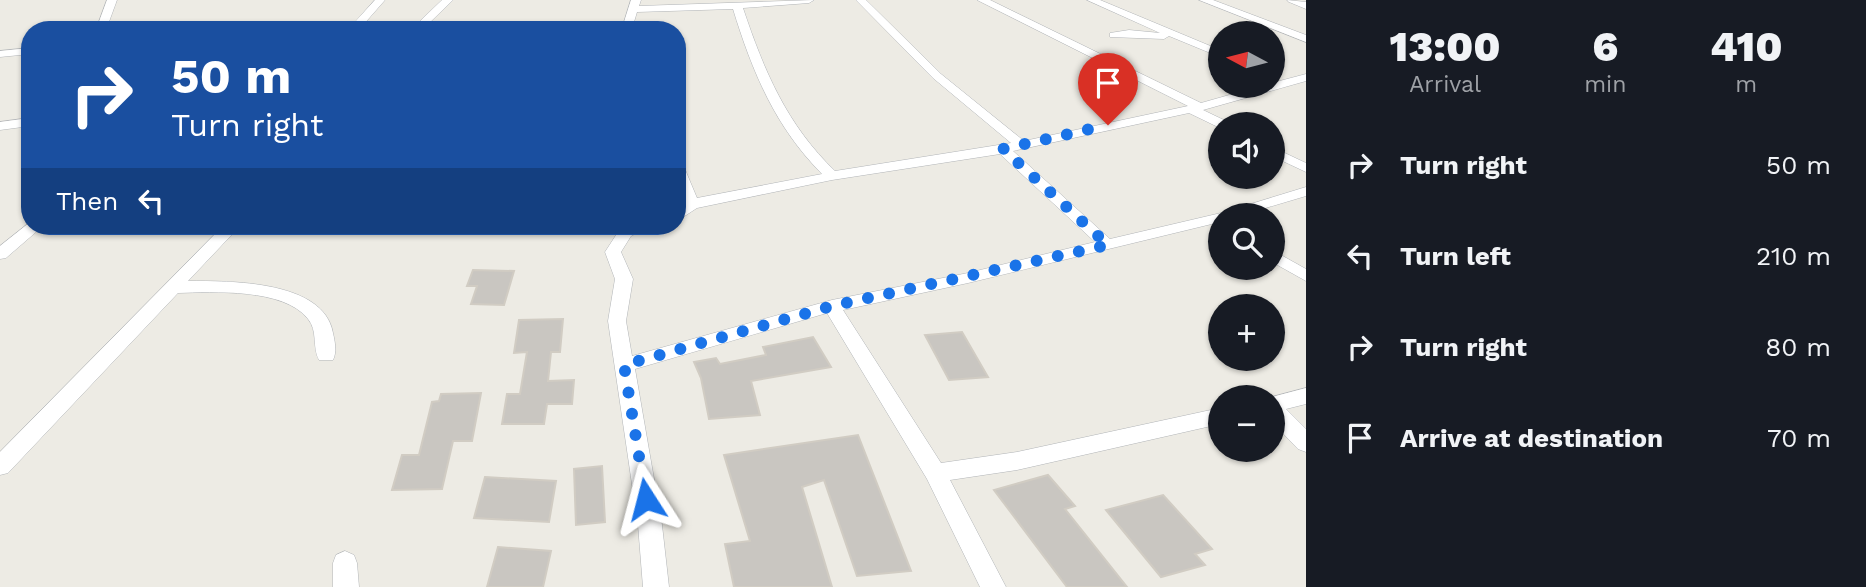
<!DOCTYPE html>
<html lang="en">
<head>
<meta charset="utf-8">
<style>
  body { margin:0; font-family:"Work Sans",sans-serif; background:#242831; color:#f1f3f6; height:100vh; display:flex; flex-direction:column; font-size:26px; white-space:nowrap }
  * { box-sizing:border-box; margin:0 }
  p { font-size:23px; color:#9ea1a6 }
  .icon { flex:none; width:38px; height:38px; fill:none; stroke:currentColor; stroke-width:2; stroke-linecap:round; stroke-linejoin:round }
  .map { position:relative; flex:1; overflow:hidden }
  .details { display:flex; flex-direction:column; background:#171b24; width:560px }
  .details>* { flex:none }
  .guide { position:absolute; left:21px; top:21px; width:665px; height:214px; border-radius:28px; box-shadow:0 2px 5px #0004; background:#1a4fa0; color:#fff; overflow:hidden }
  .needle { width:46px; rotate:277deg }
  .buttons { position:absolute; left:1208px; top:21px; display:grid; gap:14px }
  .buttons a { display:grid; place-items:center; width:77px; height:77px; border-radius:50%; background:#171b24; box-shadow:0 2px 5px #0004; font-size:35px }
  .pin { position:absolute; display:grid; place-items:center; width:60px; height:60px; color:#fff; margin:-72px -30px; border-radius:50% 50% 50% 0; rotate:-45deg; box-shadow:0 0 7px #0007 }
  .pin .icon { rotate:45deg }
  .me { position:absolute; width:77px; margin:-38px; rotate:351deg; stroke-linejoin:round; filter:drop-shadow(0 0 5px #0008) }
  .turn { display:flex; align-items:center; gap:24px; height:147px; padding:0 35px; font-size:32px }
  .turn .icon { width:91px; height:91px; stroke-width:2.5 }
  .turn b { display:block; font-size:49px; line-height:60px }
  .then { display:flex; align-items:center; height:66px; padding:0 35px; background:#0003; gap:14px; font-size:26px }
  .eta { display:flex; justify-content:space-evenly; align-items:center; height:119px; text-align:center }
  .eta b { font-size:42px; font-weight:800; line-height:49px }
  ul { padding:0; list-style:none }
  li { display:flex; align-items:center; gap:21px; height:91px; padding:0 35px }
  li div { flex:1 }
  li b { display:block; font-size:26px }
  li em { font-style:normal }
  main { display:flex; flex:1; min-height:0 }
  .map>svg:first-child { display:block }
  .building { fill:#c9c6c1; stroke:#d1ccc3; stroke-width:2 }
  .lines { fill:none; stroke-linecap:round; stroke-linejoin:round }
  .minor-casing { stroke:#b2b5b8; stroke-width:1 }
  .minor { fill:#fff; fill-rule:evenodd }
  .route { stroke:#1a73e8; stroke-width:12; stroke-dasharray:0 21.6 }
</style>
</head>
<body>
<main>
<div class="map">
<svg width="1306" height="587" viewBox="0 0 1306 587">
  <rect width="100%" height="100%" fill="#edebe4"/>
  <g class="building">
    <path d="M 473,270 L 514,271 L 504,305 L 471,304 L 477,286 L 467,286 Z"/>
    <path d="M 563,319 L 560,352 L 551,352 L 548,381 L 574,380 L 572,404 L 547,404 L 544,424 L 502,424 L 507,394 L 520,394 L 527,352 L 514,353 L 519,320 Z"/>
    <path d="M 962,332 L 988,377 L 949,380 L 925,335 Z"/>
    <path d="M 813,337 L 831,367 L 751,381 L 760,415 L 709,419 L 701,378 L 694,362 L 716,358 L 720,364 L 766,355 L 763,347 Z"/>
    <path d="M 481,393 L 472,441 L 453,441 L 442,489 L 392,490 L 402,455 L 419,455 L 432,402 L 439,401 L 441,394 Z"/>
    <path d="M 858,435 L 911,571 L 857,576 L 824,480 L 802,487 L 832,587 L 734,587 L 725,544 L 750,541 L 724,455 Z"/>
    <path d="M 602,466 L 605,522 L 576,525 L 574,469 Z"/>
    <path d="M 1048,475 L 1075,506 L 1065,509 L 1127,587 L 1067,587 L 994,490 Z"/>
    <path d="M 485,477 L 556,481 L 549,522 L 474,518 Z"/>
    <path d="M 1163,495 L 1212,549 L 1195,554 L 1205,565 L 1161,577 L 1106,510 Z"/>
    <path d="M 498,547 L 551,551 L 543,587 L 487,587 Z"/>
  </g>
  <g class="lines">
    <g class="minor-casing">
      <g id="minor">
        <path d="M 107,0 L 117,0 L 106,30 L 96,30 Z"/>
        <path d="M 375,0 L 385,0 L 364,24 L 418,23 L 442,0 L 453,0 L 422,30 L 211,30 L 216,27 L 353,24 Z"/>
        <path d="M 631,0 L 641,0 L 639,6 L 814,0 L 809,3 L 743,8 C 764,71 787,125 835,171 L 1011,143 L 933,78 L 856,0 L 866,0 L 941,74 L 1024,141 L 1188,106 L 977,0 L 990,0 L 1201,103 L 1261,86 L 1272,86 L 1272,83 L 1306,74 L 1306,81 L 1203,110 L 1226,121 L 1227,124 L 1220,124 L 1220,128 L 1189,113 L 1013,151 L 1110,239 L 1221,213 L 1306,187 L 1306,196 L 1242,215 L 1220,215 L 1220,222 L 968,283 L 843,310 L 941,463 L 1017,452 L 1220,408 L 1220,424 L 1017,470 L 950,480 L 1006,587 L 980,587 L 927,479 L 827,313 L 635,369 L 662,525 L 669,587 L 643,587 L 638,525 L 608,321 L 615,279 L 605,252 L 618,232 L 600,229 L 598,226 L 650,226 L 631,236 L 621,252 L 633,279 L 626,321 L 632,356 L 832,300 L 968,273 L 1095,242 L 1000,154 L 832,180 L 697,208 L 677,221 L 677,208 L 684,203 L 677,186 L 677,163 L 684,167 L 697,198 L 822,174 C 775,127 752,71 733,9 L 637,12 L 634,22 L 636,30 L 626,30 L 624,22 Z"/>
        <path d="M 1087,0 L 1100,0 L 1220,50 L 1220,57 L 1169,36 L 1164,39 L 1110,37 L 1110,33 L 1129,30 L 1160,33 Z"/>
        <path d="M 1199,0 L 1213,0 L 1306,35 L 1306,42 Z"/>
        <path d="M 1287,0 L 1306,2 L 1306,9 L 1289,2 Z"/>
        <path d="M 30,48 L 30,54 L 0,57 L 0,51 Z"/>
        <path d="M 30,118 L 30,126 L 0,130 L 0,122 Z"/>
        <path d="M 1272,147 L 1306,163 L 1306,172 L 1272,156 Z"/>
        <path d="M 29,223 L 30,226 L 43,226 L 6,258 L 0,259 L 0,246 Z"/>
        <path d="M 223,226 L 240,226 L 188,281 C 229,281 324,280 333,333 C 335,342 337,352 333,360 L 319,360 C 312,347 318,331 308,319 C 284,288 213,292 178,293 L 8,473 L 0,475 L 0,452 Z"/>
        <path d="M 1272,250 L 1306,269 L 1306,281 L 1272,262 Z"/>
        <path d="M 1306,388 L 1306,404 L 1286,409 L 1306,429 L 1306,452 L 1298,449 L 1272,422 L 1272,397 Z"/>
        <path d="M 345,551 L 354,555 L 357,563 L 359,587 L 333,587 L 333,563 L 336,555 Z"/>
      </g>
    </g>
    <use href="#minor" class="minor"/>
  </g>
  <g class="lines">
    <path class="route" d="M 646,499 L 624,365 L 832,306 L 1108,245 L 1003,149 L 1108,125"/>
  </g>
</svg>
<div class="buttons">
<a><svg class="needle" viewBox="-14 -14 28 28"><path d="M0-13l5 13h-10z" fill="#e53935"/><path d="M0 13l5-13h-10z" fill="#9ea1a6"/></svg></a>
<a><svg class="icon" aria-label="sound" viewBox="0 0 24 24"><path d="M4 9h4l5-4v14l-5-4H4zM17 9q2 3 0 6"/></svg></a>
<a><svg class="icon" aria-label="search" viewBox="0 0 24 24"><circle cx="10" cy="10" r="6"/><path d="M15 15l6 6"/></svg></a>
<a>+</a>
<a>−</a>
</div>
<div class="pin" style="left:1108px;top:125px;background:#d93025"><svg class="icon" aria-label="arrive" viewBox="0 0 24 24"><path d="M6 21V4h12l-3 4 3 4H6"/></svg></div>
<svg class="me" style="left:646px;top:499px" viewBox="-20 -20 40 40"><path d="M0-17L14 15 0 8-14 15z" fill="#1a73e8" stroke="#fff" stroke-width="4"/></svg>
<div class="guide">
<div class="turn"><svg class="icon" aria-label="right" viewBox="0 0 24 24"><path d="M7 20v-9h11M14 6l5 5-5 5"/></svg><div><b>50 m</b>Turn right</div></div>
<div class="then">Then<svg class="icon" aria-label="left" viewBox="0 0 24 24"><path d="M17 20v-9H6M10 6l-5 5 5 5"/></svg></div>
</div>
</div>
<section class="details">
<div class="eta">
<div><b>13:00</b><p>Arrival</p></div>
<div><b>6</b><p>min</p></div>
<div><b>410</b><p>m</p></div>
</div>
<ul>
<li><svg class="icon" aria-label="right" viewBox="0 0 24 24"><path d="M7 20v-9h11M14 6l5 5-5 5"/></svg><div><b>Turn right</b></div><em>50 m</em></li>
<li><svg class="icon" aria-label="left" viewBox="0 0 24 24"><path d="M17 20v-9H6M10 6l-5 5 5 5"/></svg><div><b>Turn left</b></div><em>210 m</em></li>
<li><svg class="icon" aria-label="right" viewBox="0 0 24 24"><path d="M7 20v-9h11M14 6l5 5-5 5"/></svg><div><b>Turn right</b></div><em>80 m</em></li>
<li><svg class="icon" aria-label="arrive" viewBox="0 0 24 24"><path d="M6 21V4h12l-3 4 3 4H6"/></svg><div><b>Arrive at destination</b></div><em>70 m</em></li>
</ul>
</section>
</main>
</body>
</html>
